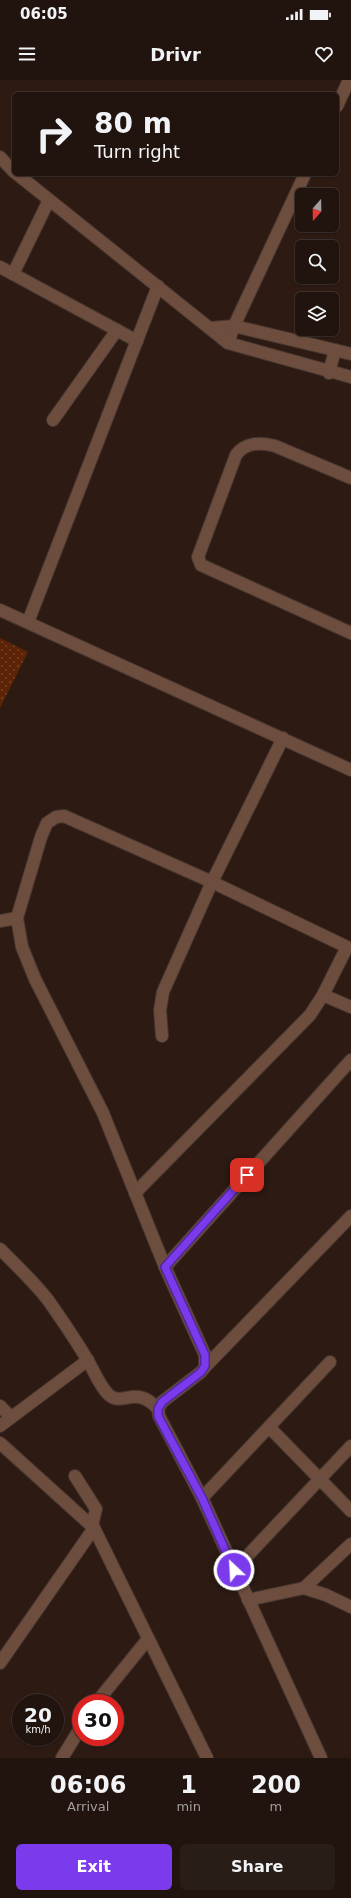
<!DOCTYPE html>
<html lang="en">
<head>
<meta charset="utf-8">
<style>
  body { margin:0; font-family:"DejaVu Sans",sans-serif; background:#291d17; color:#f1f3f6; height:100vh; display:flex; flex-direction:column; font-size:15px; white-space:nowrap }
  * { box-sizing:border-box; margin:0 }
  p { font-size:13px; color:#a29e9e }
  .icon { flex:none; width:22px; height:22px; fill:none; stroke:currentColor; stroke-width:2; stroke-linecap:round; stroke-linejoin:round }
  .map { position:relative; height:1678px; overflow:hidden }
  .details { display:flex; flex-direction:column; background:#21140e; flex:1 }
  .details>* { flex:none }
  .guide { position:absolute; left:12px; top:12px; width:327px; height:84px; border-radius:6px; box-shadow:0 1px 3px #0004,0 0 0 1px #3e332e; background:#21140e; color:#f1f3f6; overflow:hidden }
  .needle { width:26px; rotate:200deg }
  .buttons { position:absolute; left:295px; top:108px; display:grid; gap:8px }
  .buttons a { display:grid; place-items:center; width:44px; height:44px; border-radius:6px; background:#21140e; box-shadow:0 1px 3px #0004,0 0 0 1px #3e332e; font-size:20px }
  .speed { position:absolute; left:12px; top:1614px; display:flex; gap:8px; font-size:20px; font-weight:700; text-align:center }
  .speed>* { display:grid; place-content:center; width:52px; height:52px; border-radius:50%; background:#21140e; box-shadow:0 1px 3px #0004,0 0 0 1px #3e332e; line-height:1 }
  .speed small { font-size:10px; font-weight:400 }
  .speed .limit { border:6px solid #d22; background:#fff; color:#111 }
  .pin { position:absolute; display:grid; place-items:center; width:34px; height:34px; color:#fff; margin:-17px; border-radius:8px; box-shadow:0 2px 6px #0006 }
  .me { position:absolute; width:44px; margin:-22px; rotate:335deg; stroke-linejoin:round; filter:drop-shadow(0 0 3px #0008) }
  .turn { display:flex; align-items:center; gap:14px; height:84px; padding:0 16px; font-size:18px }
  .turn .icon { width:52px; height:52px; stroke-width:2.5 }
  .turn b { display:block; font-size:28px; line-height:34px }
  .eta { display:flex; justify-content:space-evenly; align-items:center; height:68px; text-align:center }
  .eta b { font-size:24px; font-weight:700; line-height:28px }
  .cta { display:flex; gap:8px; margin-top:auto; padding:8px 16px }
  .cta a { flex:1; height:46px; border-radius:6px; background:#7c3aed; color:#fff; font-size:16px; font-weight:700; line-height:46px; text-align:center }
  .cta a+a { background:#291d17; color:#f1f3f6 }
  .status { display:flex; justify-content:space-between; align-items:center; height:28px; padding:0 20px; background:#21140e; direction:ltr }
  .status svg { height:11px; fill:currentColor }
  header { display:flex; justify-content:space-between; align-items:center; height:52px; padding:0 16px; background:#21140e; font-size:18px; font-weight:700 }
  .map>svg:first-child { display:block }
  .park { fill:url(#park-dots) }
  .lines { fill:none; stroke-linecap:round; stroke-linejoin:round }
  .minor-casing { stroke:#47362f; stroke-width:14 }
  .minor { stroke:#6d4e3e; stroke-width:12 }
  .route-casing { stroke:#51269a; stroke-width:10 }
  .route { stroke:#7c3aed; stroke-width:7 }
</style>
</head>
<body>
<div class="status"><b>06:05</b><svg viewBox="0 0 49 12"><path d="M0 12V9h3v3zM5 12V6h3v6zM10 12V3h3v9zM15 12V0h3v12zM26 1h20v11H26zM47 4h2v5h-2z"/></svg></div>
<header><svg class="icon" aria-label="menu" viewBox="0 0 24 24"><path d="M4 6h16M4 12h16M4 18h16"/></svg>Drivr<svg class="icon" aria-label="heart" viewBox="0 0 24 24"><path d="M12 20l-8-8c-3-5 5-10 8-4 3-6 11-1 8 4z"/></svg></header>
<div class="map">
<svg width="351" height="1678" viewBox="0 0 351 1678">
  <defs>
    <pattern id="park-dots" width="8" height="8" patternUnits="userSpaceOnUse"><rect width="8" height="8" fill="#5d2307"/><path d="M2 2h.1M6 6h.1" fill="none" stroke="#75432b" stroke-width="1.8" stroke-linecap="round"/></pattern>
  </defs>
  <rect width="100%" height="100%" fill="#2c1a13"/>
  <path class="park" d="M 0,558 L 28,572 L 0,628 Z"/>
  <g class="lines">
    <g class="minor-casing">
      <g id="minor">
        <path d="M 337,26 L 349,0"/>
        <path d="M 0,77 L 14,92"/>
        <path d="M 17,94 L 228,263 L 351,297"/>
        <path d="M 0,187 L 137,261"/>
        <path d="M 13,194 L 49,120"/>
        <path d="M 211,248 L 234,246 L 351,274"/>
        <path d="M 228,263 L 234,246 L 305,94"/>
        <path d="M 329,293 L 335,270"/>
        <path d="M 53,340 L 117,250"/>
        <path d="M 351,398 L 275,366 C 262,362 245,362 236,375 L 198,477 L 201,485 L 351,553"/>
        <path d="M 0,530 L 351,690"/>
        <path d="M 28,542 L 158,206"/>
        <path d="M 283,658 L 212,802 L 64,736 L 56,737 L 47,743 L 41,757 L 17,838 L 22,867 L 35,899 L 103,1033 L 165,1187 L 205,1275 L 205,1287 L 201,1292 L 162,1322 L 158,1329 L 159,1336 L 202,1418 L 321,1678"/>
        <path d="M 0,841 L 17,838"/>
        <path d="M 323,915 L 351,927"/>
        <path d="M 135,1113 L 310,935 L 323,915 L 347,867 L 212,802 L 163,912 L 160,930 L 162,956"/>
        <path d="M 0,1169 C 16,1185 34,1202 48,1220 C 62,1240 76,1260 88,1281 C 94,1291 100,1307 109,1315 C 123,1327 136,1304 158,1329"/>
        <path d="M 165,1187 L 351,980"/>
        <path d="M 205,1287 L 351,1136"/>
        <path d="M 0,1326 L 11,1337"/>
        <path d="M 0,1346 L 88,1280"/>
        <path d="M 269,1347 L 351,1431"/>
        <path d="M 0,1363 L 94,1448"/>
        <path d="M 75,1396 L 96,1429 L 92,1446"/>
        <path d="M 202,1418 L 330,1282"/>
        <path d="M 234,1490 L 351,1366"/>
        <path d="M 304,1508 L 351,1464"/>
        <path d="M 248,1520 L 304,1508 L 326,1515 L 351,1527"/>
        <path d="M 0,1583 L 94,1448 L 207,1678"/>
        <path d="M 96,1623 L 148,1559"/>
        <path d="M 62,1678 L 81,1647"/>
      </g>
    </g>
    <use href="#minor" class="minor"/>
  </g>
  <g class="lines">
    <g class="route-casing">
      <path id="route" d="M 234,1490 L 202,1418 L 158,1336 L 158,1329 L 162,1322 L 201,1292 L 205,1286 L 205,1275 L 165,1187 L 247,1095"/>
    </g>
    <use href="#route" class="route"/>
  </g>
</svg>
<div class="buttons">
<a><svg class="needle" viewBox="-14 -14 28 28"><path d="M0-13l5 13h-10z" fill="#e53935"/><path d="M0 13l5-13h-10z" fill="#a29e9e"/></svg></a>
<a><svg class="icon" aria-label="search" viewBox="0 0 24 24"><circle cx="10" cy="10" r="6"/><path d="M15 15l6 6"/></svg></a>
<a><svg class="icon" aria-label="layers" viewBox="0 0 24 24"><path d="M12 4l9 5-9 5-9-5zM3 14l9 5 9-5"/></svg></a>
</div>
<div class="speed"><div>20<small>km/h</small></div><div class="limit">30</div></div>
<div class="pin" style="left:247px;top:1095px;background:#d93025"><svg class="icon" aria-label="arrive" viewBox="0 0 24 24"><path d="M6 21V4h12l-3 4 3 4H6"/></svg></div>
<svg class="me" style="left:234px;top:1490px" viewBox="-20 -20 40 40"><circle r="17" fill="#7c3aed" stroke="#fff" stroke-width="3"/><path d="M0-11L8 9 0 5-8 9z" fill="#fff"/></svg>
<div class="guide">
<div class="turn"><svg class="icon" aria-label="right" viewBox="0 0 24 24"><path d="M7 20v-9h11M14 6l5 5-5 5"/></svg><div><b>80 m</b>Turn right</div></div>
</div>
</div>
<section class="details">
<div class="eta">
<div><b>06:06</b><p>Arrival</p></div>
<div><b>1</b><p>min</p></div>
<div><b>200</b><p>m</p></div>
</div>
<div class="cta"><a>Exit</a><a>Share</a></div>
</section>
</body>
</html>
